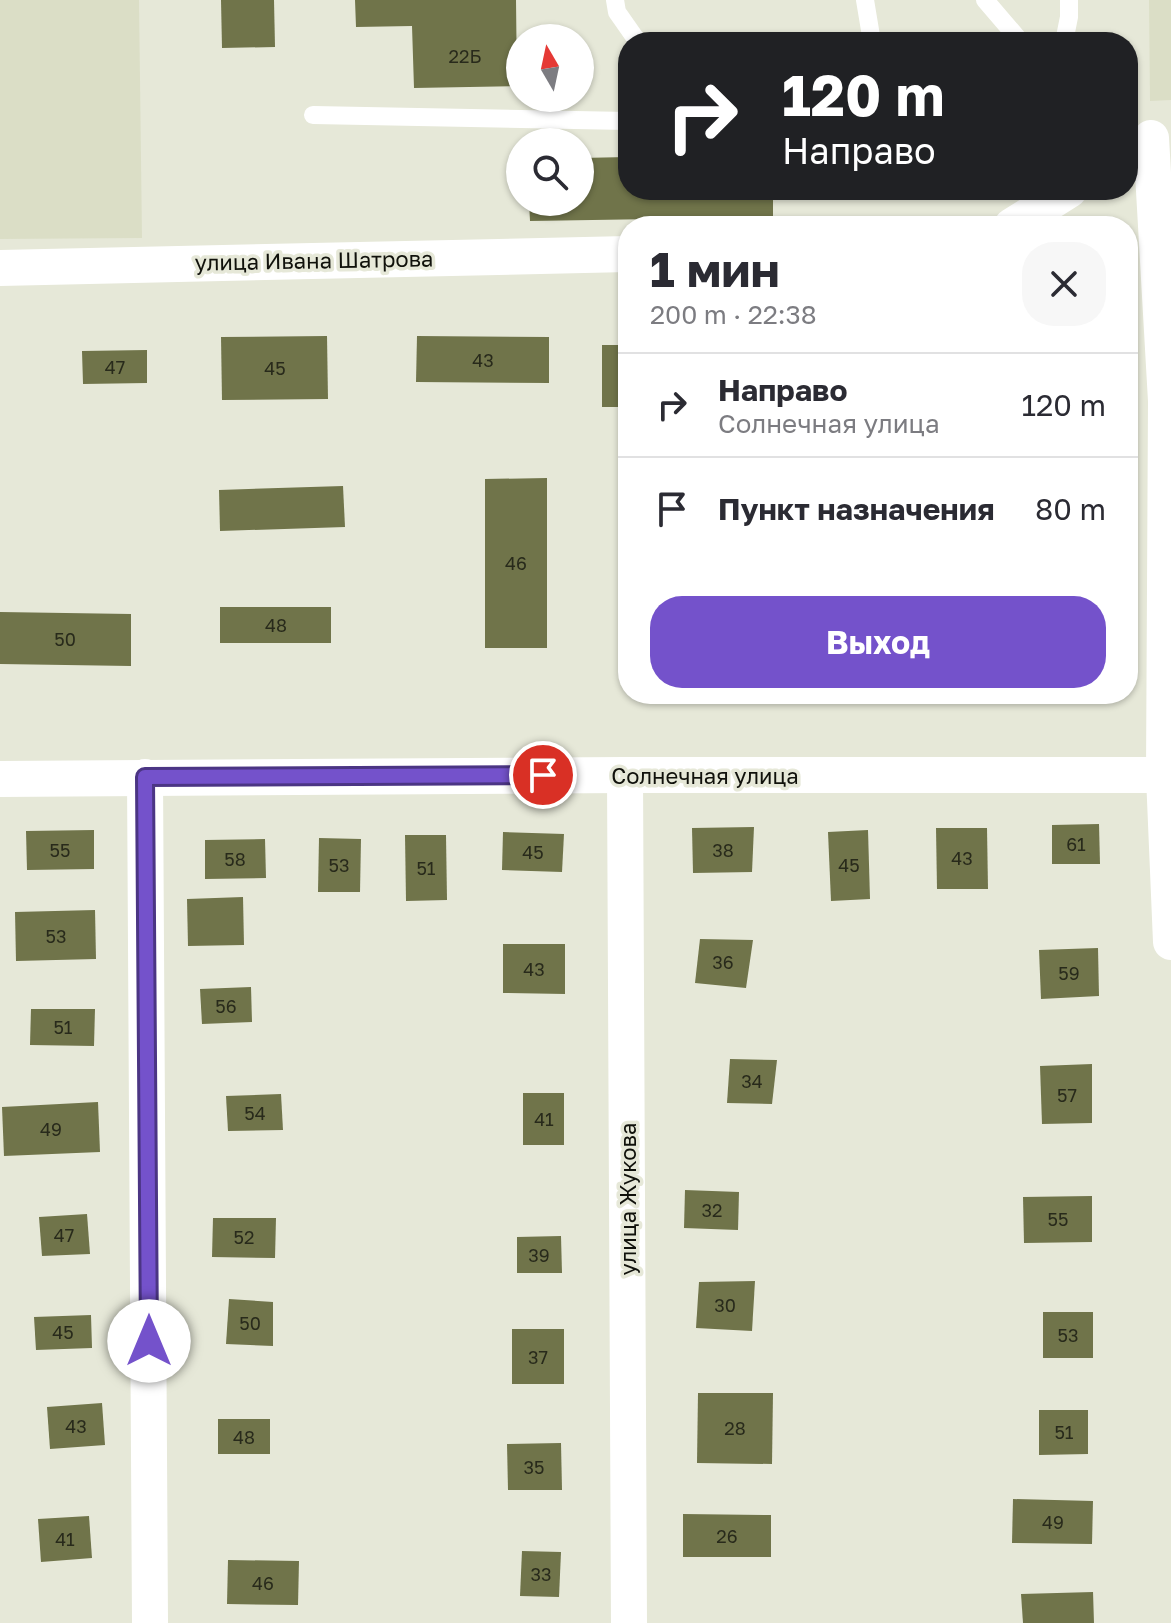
<!DOCTYPE html>
<html lang="ru">
<head>
<meta charset="utf-8">
<style>
  body { margin:0; font-family:"Golos Text",sans-serif; background:#f7f7f7; color:#2b2b33; height:100vh; display:flex; flex-direction:column; font-size:30px; white-space:nowrap }
  * { box-sizing:border-box; margin:0 }
  p { font-size:26px; color:#7c7c81 }
  .icon { flex:none; width:44px; height:44px; fill:none; stroke:currentColor; stroke-width:2; stroke-linecap:round; stroke-linejoin:round }
  .map { position:relative; flex:1; overflow:hidden }
  .panel { position:absolute; left:618px; top:216px; width:520px; height:488px; display:flex; flex-direction:column; background:#fff; border-radius:32px; box-shadow:0 2px 6px #0004 }
  .panel>* { flex:none }
  .hud { position:absolute; left:618px; top:32px; width:520px; height:168px; border-radius:32px; box-shadow:0 2px 6px #0004; background:#202124; color:#fff; overflow:hidden }
  .needle { width:52px; rotate:351deg }
  .buttons { position:absolute; left:506px; top:24px; display:grid; gap:16px }
  .buttons a { display:grid; place-items:center; width:88px; height:88px; border-radius:50%; background:#fff; box-shadow:0 2px 6px #0004; font-size:40px }
  .pin { position:absolute; display:grid; place-items:center; width:68px; height:68px; color:#fff; margin:-34px; border:4px solid #fff; border-radius:50%; box-shadow:0 2px 8px #0007 }
  .me { position:absolute; width:88px; margin:-44px; rotate:0deg; stroke-linejoin:round; filter:drop-shadow(0 0 6px #0008) }
  .turn { display:flex; align-items:center; gap:28px; height:168px; padding:0 32px; font-size:36px }
  .turn .icon { width:104px; height:104px; stroke-width:2.5 }
  .turn b { display:block; font-size:56px; line-height:68px }
  .round { display:grid; place-items:center; flex:none; width:84px; height:84px; border-radius:32px; background:#f7f7f7 }
  .overview { display:flex; align-items:center; justify-content:space-between; height:136px; padding:0 32px }
  h1 { font-size:48px; font-weight:700; line-height:60px }
  .cta { display:flex; gap:16px; margin-top:auto; padding:16px 32px }
  .cta a { flex:1; height:92px; border-radius:32px; background:#7452cb; color:#fff; font-size:32px; font-weight:700; line-height:92px; text-align:center }
  ul { padding:0; list-style:none }
  li { display:flex; align-items:center; gap:24px; height:104px; padding:0 32px; border-top:2px solid #e1e1e2 }
  li div { flex:1 }
  li b { display:block; font-size:30px }
  li em { font-style:normal }
  .map>svg:first-child { display:block }
  .built { fill:#dbdec6 }
  .building { fill:#70744a }
  .lines { fill:none; stroke-linecap:round; stroke-linejoin:round }
  .service { stroke:#fff; stroke-width:18 }
  .minor { stroke:#fff; stroke-width:36 }
  .route-casing { stroke:#4b3584; stroke-width:20 }
  .route { stroke:#7452cb; stroke-width:14 }
  .labels { text-anchor:middle; dominant-baseline:central; stroke-width:7; stroke-linejoin:round; paint-order:stroke }
  .number-label { font-size:18px; fill:#282a1b }
  .street-label { font-size:22px; fill:#10110b; stroke:#e6e8d8 }
</style>
</head>
<body>
<div class="map">
<svg width="1171" height="1623" viewBox="0 0 1171 1623">
  <rect width="100%" height="100%" fill="#e6e8d8"/>
  <g class="built">
    <path d="M 0,0 L 139,0 L 142,238 L 0,239 Z"/>
    <path d="M 1149,0 L 1171,0 L 1171,100 L 1150,101 Z"/>
  </g>
  <g class="building">
    <path d="M 221,0 L 274,0 L 275,47 L 222,48 Z"/>
    <path d="M 355,0 L 516,0 L 517,86 L 414,88 L 412,26 L 356,27 Z"/>
    <path d="M 628,157 L 628,190 L 773,190 L 773,217 L 530,221 L 529,202 L 580,202 L 580,158 Z"/>
    <path d="M 327,336 L 328,399 L 222,400 L 221,337 Z"/>
    <path d="M 417,336 L 549,337 L 549,383 L 416,382 Z"/>
    <rect x="602" y="345" width="26" height="62"/>
    <path d="M 147,350 L 147,383 L 83,384 L 82,351 Z"/>
    <path d="M 547,478 L 547,648 L 485,648 L 485,479 Z"/>
    <path d="M 343,486 L 345,527 L 220,531 L 219,490 Z"/>
    <rect x="220" y="607" width="111" height="36"/>
    <path d="M 0,612 L 131,614 L 131,666 L 0,664 Z"/>
    <path d="M 1099,824 L 1100,864 L 1052,864 L 1052,825 Z"/>
    <path d="M 754,827 L 752,872 L 693,873 L 692,828 Z"/>
    <path d="M 936,828 L 987,828 L 988,889 L 937,889 Z"/>
    <path d="M 94,830 L 94,869 L 27,870 L 26,831 Z"/>
    <path d="M 868,830 L 870,899 L 831,901 L 828,832 Z"/>
    <path d="M 503,832 L 564,834 L 562,872 L 502,870 Z"/>
    <path d="M 405,835 L 446,835 L 447,900 L 406,901 Z"/>
    <path d="M 319,838 L 361,839 L 360,892 L 318,892 Z"/>
    <path d="M 265,839 L 266,878 L 205,879 L 205,840 Z"/>
    <path d="M 243,897 L 244,945 L 188,946 L 187,899 Z"/>
    <path d="M 95,910 L 96,959 L 16,961 L 15,912 Z"/>
    <path d="M 700,939 L 753,940 L 746,988 L 695,983 Z"/>
    <path d="M 503,944 L 565,944 L 565,994 L 503,993 Z"/>
    <path d="M 1098,948 L 1099,996 L 1041,999 L 1039,950 Z"/>
    <path d="M 251,987 L 252,1022 L 202,1024 L 200,989 Z"/>
    <path d="M 31,1009 L 95,1009 L 94,1046 L 30,1045 Z"/>
    <path d="M 730,1059 L 777,1060 L 772,1104 L 727,1103 Z"/>
    <path d="M 1092,1064 L 1092,1123 L 1042,1124 L 1040,1066 Z"/>
    <rect x="523" y="1093" width="41" height="52"/>
    <path d="M 281,1094 L 283,1130 L 228,1131 L 226,1096 Z"/>
    <path d="M 98,1102 L 100,1152 L 4,1156 L 2,1107 Z"/>
    <path d="M 685,1190 L 739,1192 L 738,1230 L 684,1228 Z"/>
    <path d="M 1092,1196 L 1092,1242 L 1024,1243 L 1023,1197 Z"/>
    <path d="M 87,1214 L 90,1254 L 42,1256 L 39,1217 Z"/>
    <path d="M 213,1218 L 276,1218 L 275,1258 L 212,1257 Z"/>
    <path d="M 561,1236 L 562,1273 L 517,1273 L 517,1237 Z"/>
    <path d="M 755,1281 L 752,1331 L 696,1328 L 699,1282 Z"/>
    <path d="M 229,1299 L 273,1302 L 273,1346 L 226,1344 Z"/>
    <rect x="1043" y="1312" width="50" height="46"/>
    <path d="M 91,1315 L 92,1348 L 36,1350 L 34,1317 Z"/>
    <rect x="512" y="1329" width="52" height="55"/>
    <path d="M 698,1393 L 773,1393 L 772,1464 L 697,1463 Z"/>
    <path d="M 102,1403 L 105,1445 L 50,1449 L 47,1407 Z"/>
    <path d="M 1039,1410 L 1088,1410 L 1088,1454 L 1039,1455 Z"/>
    <rect x="218" y="1419" width="52" height="35"/>
    <path d="M 561,1443 L 562,1490 L 508,1490 L 507,1444 Z"/>
    <path d="M 1013,1499 L 1093,1501 L 1092,1544 L 1012,1543 Z"/>
    <path d="M 683,1514 L 771,1515 L 771,1557 L 683,1557 Z"/>
    <path d="M 89,1516 L 92,1558 L 41,1562 L 38,1519 Z"/>
    <path d="M 522,1551 L 561,1552 L 559,1597 L 520,1596 Z"/>
    <path d="M 228,1560 L 299,1561 L 298,1605 L 227,1604 Z"/>
    <path d="M 1093,1592 L 1094,1623 L 1023,1623 L 1021,1594 Z"/>
  </g>
  <g class="lines">
    <g class="service">
      <path d="M 615,0 L 617,12 L 638,42"/>
      <path d="M 865,0 L 872,42"/>
      <path d="M 985,0 L 1021,42"/>
      <path d="M 1064,42 L 1069,17 L 1069,0"/>
      <path d="M 313,115 L 628,121"/>
    </g>
    <g class="minor">
      <path d="M 1151,138 L 1166,401 L 1164,776 L 1171,942"/>
      <path d="M 1012,226 L 1069,190"/>
      <path d="M 0,268 L 628,254"/>
      <path d="M 625,775 L 629,1623"/>
      <path d="M 145,777 L 150,1623"/>
      <path d="M 0,779 L 625,775 L 1171,775"/>
    </g>
  </g>
  <g class="lines">
    <g class="route-casing">
      <path id="route" d="M 149,1341 L 145,777 L 543,775"/>
    </g>
    <use href="#route" class="route"/>
  </g>
  <g class="labels">
    <g class="number-label">
      <text x="465" y="56">22Б</text>
      <text x="483" y="360">43</text>
      <text x="115" y="367">47</text>
      <text x="275" y="368">45</text>
      <text x="516" y="563">46</text>
      <text x="276" y="625">48</text>
      <text x="65" y="639">50</text>
      <text x="1076" y="844">61</text>
      <text x="60" y="850">55</text>
      <text x="723" y="850">38</text>
      <text x="533" y="852">45</text>
      <text x="962" y="858">43</text>
      <text x="235" y="859">58</text>
      <text x="339" y="865">53</text>
      <text x="849" y="865">45</text>
      <text x="426" y="868">51</text>
      <text x="56" y="936">53</text>
      <text x="723" y="962">36</text>
      <text x="534" y="969">43</text>
      <text x="1069" y="973">59</text>
      <text x="226" y="1006">56</text>
      <text x="63" y="1027">51</text>
      <text x="752" y="1081">34</text>
      <text x="1067" y="1095">57</text>
      <text x="255" y="1113">54</text>
      <text x="544" y="1119">41</text>
      <text x="51" y="1129">49</text>
      <text x="712" y="1210">32</text>
      <text x="1058" y="1219">55</text>
      <text x="64" y="1235">47</text>
      <text x="244" y="1237">52</text>
      <text x="539" y="1255">39</text>
      <text x="725" y="1305">30</text>
      <text x="250" y="1323">50</text>
      <text x="63" y="1332">45</text>
      <text x="1068" y="1335">53</text>
      <text x="538" y="1357">37</text>
      <text x="76" y="1426">43</text>
      <text x="735" y="1428">28</text>
      <text x="1064" y="1432">51</text>
      <text x="244" y="1437">48</text>
      <text x="534" y="1467">35</text>
      <text x="1053" y="1522">49</text>
      <text x="727" y="1536">26</text>
      <text x="65" y="1539">41</text>
      <text x="541" y="1574">33</text>
      <text x="263" y="1583">46</text>
    </g>
    <g class="street-label">
      <text transform="translate(314 260) rotate(-1)">улица Ивана Шатрова</text>
      <text x="705" y="775">Солнечная улица</text>
      <text transform="translate(627 1199) rotate(-90)">улица Жукова</text>
    </g>
  </g>
</svg>
<div class="buttons">
<a><svg class="needle" viewBox="-14 -14 28 28"><path d="M0-13l5 13h-10z" fill="#e53935"/><path d="M0 13l5-13h-10z" fill="#7c7c81"/></svg></a>
<a><svg class="icon" aria-label="search" viewBox="0 0 24 24"><circle cx="10" cy="10" r="6"/><path d="M15 15l6 6"/></svg></a>
</div>
<div class="pin" style="left:543px;top:775px;background:#d93025"><svg class="icon" aria-label="arrive" viewBox="0 0 24 24"><path d="M6 21V4h12l-3 4 3 4H6"/></svg></div>
<svg class="me" style="left:149px;top:1341px" viewBox="-20 -20 40 40"><circle r="19" fill="#fff"/><path d="M0-13L10 11 0 6-10 11z" fill="#7452cb"/></svg>
<div class="hud">
<div class="turn"><svg class="icon" aria-label="right" viewBox="0 0 24 24"><path d="M7 20v-9h11M14 6l5 5-5 5"/></svg><div><b>120 m</b>Направо</div></div>
</div>
<section class="panel">
<div class="overview"><div><h1>1 мин</h1><p>200 m · 22:38</p></div><a class="round"><svg class="icon" aria-label="close" viewBox="0 0 24 24"><path d="M6 6l12 12M18 6L6 18"/></svg></a></div>
<ul>
<li><svg class="icon" aria-label="right" viewBox="0 0 24 24"><path d="M7 20v-9h11M14 6l5 5-5 5"/></svg><div><b>Направо</b><p>Солнечная улица</p></div><em>120 m</em></li>
<li><svg class="icon" aria-label="arrive" viewBox="0 0 24 24"><path d="M6 21V4h12l-3 4 3 4H6"/></svg><div><b>Пункт назначения</b></div><em>80 m</em></li>
</ul>
<div class="cta"><a>Выход</a></div>
</section>
</div>
</body>
</html>
